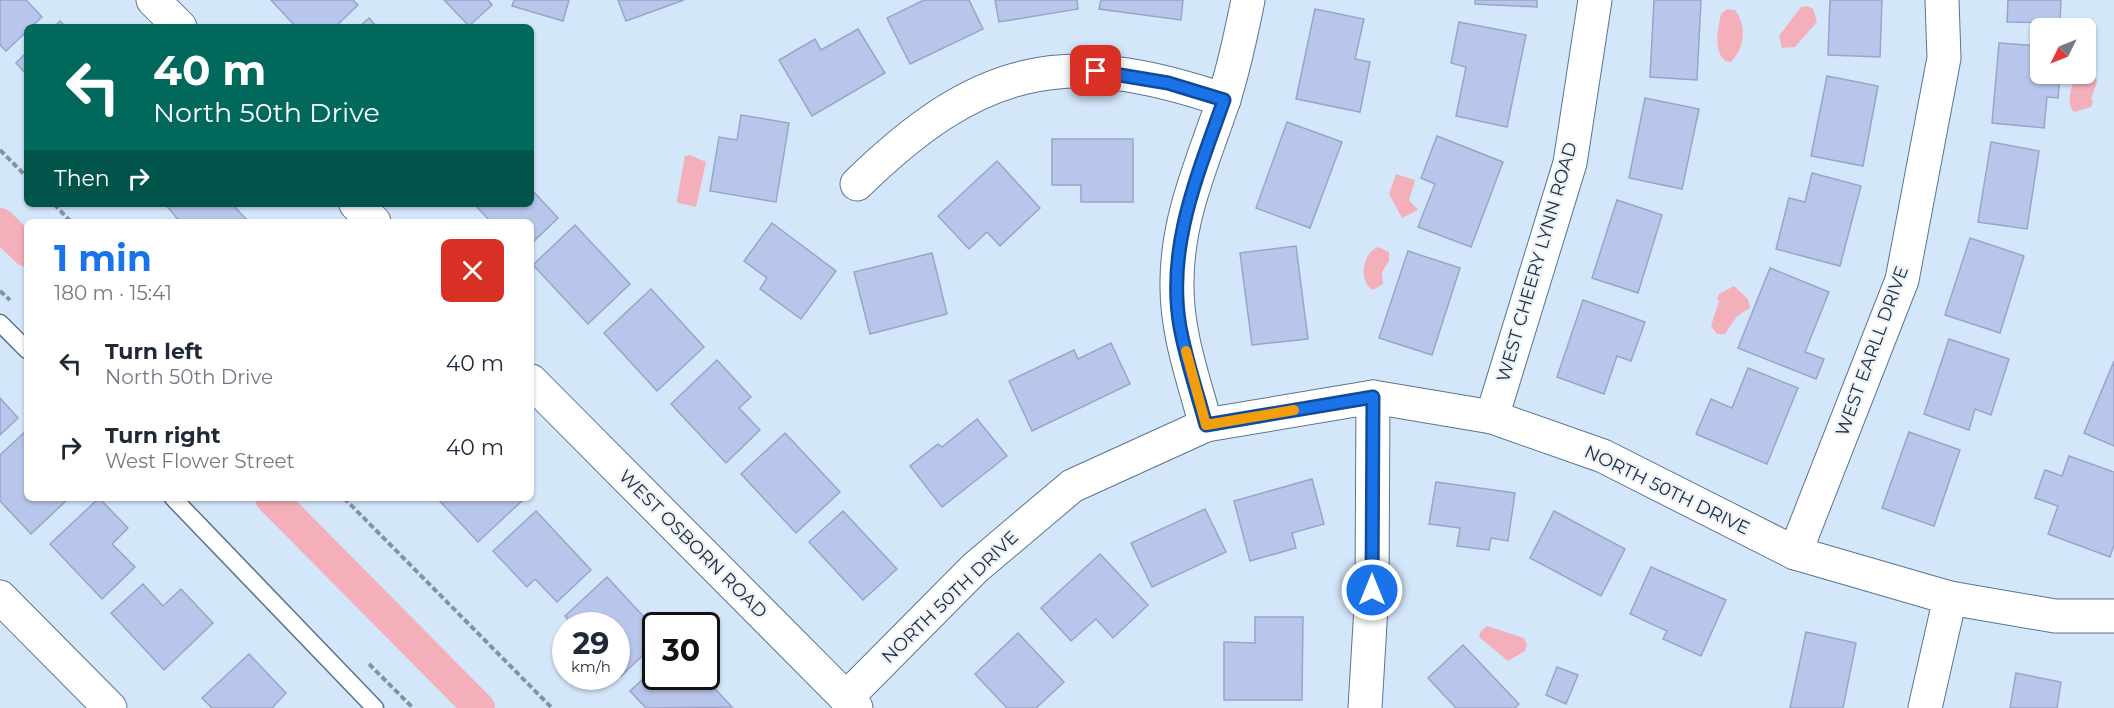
<!DOCTYPE html>
<html lang="en">
<head>
<meta charset="utf-8">
<style>
  body { margin:0; font-family:Montserrat,sans-serif; background:#f6f6f7; color:#1f2937; height:100vh; display:flex; flex-direction:column; font-size:22px; white-space:nowrap }
  * { box-sizing:border-box; margin:0 }
  p { font-size:20px; color:#747a83 }
  .icon { flex:none; width:33px; height:33px; fill:none; stroke:currentColor; stroke-width:2; stroke-linecap:round; stroke-linejoin:round }
  .map { position:relative; flex:1; overflow:hidden }
  .side { position:absolute; left:24px; top:219px; width:510px; height:282px; display:flex; flex-direction:column; background:#fff; border-radius:9px; box-shadow:0 2px 4px #0004 }
  .side>* { flex:none }
  .banner { position:absolute; left:24px; top:24px; width:510px; height:183px; border-radius:9px; box-shadow:0 2px 4px #0004; background:#00695c; color:#fff; overflow:hidden }
  .needle { width:39px; rotate:227deg }
  .fabs { position:absolute; left:2030px; top:18px; display:grid; gap:12px }
  .fabs a { display:grid; place-items:center; width:66px; height:66px; border-radius:9px; background:#fff; box-shadow:0 2px 4px #0004; font-size:30px }
  .speed { position:absolute; left:552px; top:612px; display:flex; gap:12px; font-size:30px; font-weight:700; text-align:center }
  .speed>* { display:grid; place-content:center; width:78px; height:78px; border-radius:50%; background:#fff; box-shadow:0 2px 4px #0004; line-height:1 }
  .speed small { font-size:15px; font-weight:400 }
  .speed .limit { border:3px solid #111; border-radius:9px; background:#fff; color:#111 }
  .pin { position:absolute; display:grid; place-items:center; width:51px; height:51px; color:#fff; margin:-26px; border-radius:12px; box-shadow:0 3px 9px #0006 }
  .me { position:absolute; width:66px; margin:-33px; rotate:0deg; stroke-linejoin:round; filter:drop-shadow(0 0 4px #0008) }
  .turn { display:flex; align-items:center; gap:21px; height:126px; padding:0 30px; font-size:27px }
  .turn .icon { width:78px; height:78px; stroke-width:2.5 }
  .turn b { display:block; font-size:42px; line-height:51px }
  .then { display:flex; align-items:center; height:57px; padding:0 30px; background:#0003; gap:12px; font-size:22px }
  .round { display:grid; place-items:center; flex:none; width:63px; height:63px; border-radius:9px; background:#f6f6f7 }
  .head { display:flex; align-items:center; justify-content:space-between; height:102px; padding:0 30px }
  h1 { font-size:36px; font-weight:700; line-height:45px; color:#1a73e8 }
  ul { padding:0; list-style:none }
  li { display:flex; align-items:center; gap:18px; height:84px; padding:0 30px }
  li div { flex:1 }
  li b { display:block; font-size:22px }
  li em { font-style:normal }
  .map>svg:first-child { display:block }
  .water { fill:#f4b0ba }
  .lines { fill:none; stroke-linecap:round; stroke-linejoin:round }
  .canal { stroke:#f4b0ba; stroke-width:32 }
  .building { fill:#b9c6ec; stroke:#98a5c9; stroke-width:1.5 }
  .service-casing { stroke:#597591; stroke-width:19 }
  .minor-casing { stroke:#597591; stroke-width:35 }
  .tertiary-casing { stroke:#597591; stroke-width:35 }
  .path { stroke:#8393a2; stroke-width:4; stroke-dasharray:6 3; stroke-linecap:butt }
  .service { stroke:#fff; stroke-width:16 }
  .minor { stroke:#fff; stroke-width:33 }
  .tertiary { stroke:#fff; stroke-width:33 }
  .route-casing { stroke:#114b97; stroke-width:15 }
  .route { stroke:#1a73e8; stroke-width:10 }
  .slow { stroke:#f59e0b; stroke-width:10 }
  .labels { text-anchor:middle; dominant-baseline:central; stroke-width:4.5; stroke-linejoin:round; paint-order:stroke }
  .street-label { font-size:18px; fill:#222e3a; stroke:#ecf2f9 }
</style>
</head>
<body>
<div class="map">
<svg width="2114" height="708" viewBox="0 0 2114 708">
  <rect width="100%" height="100%" fill="#d4e7fa"/>
  <g class="water">
    <path d="M 1807,6 L 1813,9 L 1817,22 L 1795,47 L 1782,48 L 1779,36 L 1801,7 Z"/>
    <path d="M 1727,9 L 1735,10 C 1747,25 1745,48 1731,62 L 1725,61 C 1713,49 1718,29 1721,14 Z"/>
    <path d="M 2085,71 L 2094,74 L 2097,82 L 2091,99 L 2093,102 L 2091,107 L 2074,112 C 2065,102 2072,86 2076,74 L 2085,74 Z"/>
    <path d="M 690,155 L 706,162 L 696,207 L 678,203 L 677,200 L 685,156 Z"/>
    <path d="M 1396,174 L 1415,180 L 1409,200 L 1418,210 L 1402,218 L 1389,194 Z"/>
    <path d="M 1378,247 L 1389,252 L 1389,261 L 1382,272 L 1383,284 L 1373,290 C 1358,282 1362,253 1378,247 Z"/>
    <path d="M 1734,286 L 1748,299 L 1750,308 L 1737,316 L 1725,334 L 1717,334 L 1711,326 L 1719,301 L 1717,299 L 1719,294 Z"/>
    <path d="M 1487,626 L 1524,638 L 1527,644 L 1525,651 L 1508,661 L 1479,637 L 1481,631 Z"/>
  </g>
  <g class="lines">
    <g class="canal">
      <path d="M 0,224 L 27,251"/>
      <path d="M 271,498 L 479,708"/>
    </g>
  </g>
  <g class="building">
    <path d="M 0,0 L 26,0 L 42,17 L 31,27 L 27,27 L 27,31 L 6,51 L 0,45 Z"/>
    <path d="M 271,0 L 353,0 L 358,5 L 335,27 L 296,27 Z"/>
    <path d="M 444,0 L 488,0 L 492,5 L 469,26 Z"/>
    <path d="M 514,0 L 569,0 L 563,21 L 512,6 Z"/>
    <path d="M 618,0 L 684,0 L 626,21 Z"/>
    <path d="M 924,0 L 969,0 L 983,29 L 910,64 L 887,18 Z"/>
    <path d="M 995,0 L 1077,0 L 1078,9 L 999,22 Z"/>
    <path d="M 1101,0 L 1183,0 L 1181,20 L 1099,9 Z"/>
    <path d="M 1475,0 L 1537,0 L 1537,7 L 1475,4 Z"/>
    <path d="M 1654,0 L 1701,0 L 1697,80 L 1650,77 Z"/>
    <path d="M 1830,0 L 1882,0 L 1880,57 L 1828,55 Z"/>
    <path d="M 2008,0 L 2061,0 L 2060,23 L 2007,22 Z"/>
    <path d="M 1315,9 L 1364,19 L 1355,59 L 1370,62 L 1360,112 L 1296,99 Z"/>
    <path d="M 369,18 L 377,27 L 359,27 Z"/>
    <path d="M 60,21 L 66,27 L 54,27 Z"/>
    <path d="M 1459,22 L 1526,35 L 1507,127 L 1456,116 L 1466,67 L 1451,63 Z"/>
    <path d="M 858,29 L 885,73 L 812,116 L 779,60 L 815,39 L 821,50 Z"/>
    <path d="M 1999,43 L 2040,46 L 2040,74 L 2060,74 L 2058,98 L 2047,97 L 2044,128 L 1992,123 Z"/>
    <path d="M 27,52 L 27,75 L 16,63 Z"/>
    <path d="M 1827,76 L 1878,86 L 1863,166 L 1811,156 Z"/>
    <path d="M 1645,98 L 1699,109 L 1682,189 L 1629,178 Z"/>
    <path d="M 741,115 L 789,123 L 776,202 L 710,191 L 719,137 L 737,140 Z"/>
    <path d="M 1287,122 L 1342,142 L 1310,228 L 1256,208 Z"/>
    <path d="M 1437,136 L 1503,162 L 1471,247 L 1418,227 L 1435,184 L 1421,178 Z"/>
    <path d="M 1052,139 L 1133,139 L 1133,202 L 1081,202 L 1081,185 L 1052,185 Z"/>
    <path d="M 1991,142 L 2039,151 L 2027,229 L 1978,222 Z"/>
    <path d="M 997,161 L 1040,208 L 1000,246 L 987,232 L 969,249 L 938,216 Z"/>
    <path d="M 1812,173 L 1861,186 L 1840,266 L 1776,249 L 1789,198 L 1805,202 Z"/>
    <path d="M 531,189 L 558,218 L 531,244 L 531,222 L 491,222 L 474,204 L 531,204 Z"/>
    <path d="M 1617,200 L 1662,215 L 1638,293 L 1592,278 Z"/>
    <path d="M 165,204 L 232,204 L 249,222 L 180,222 Z"/>
    <path d="M 772,223 L 836,271 L 801,319 L 760,289 L 767,278 L 744,261 Z"/>
    <path d="M 575,225 L 630,284 L 588,324 L 533,265 Z"/>
    <path d="M 1970,238 L 2024,256 L 2000,333 L 1945,315 Z"/>
    <path d="M 1296,246 L 1308,339 L 1252,345 L 1240,253 Z"/>
    <path d="M 1408,251 L 1460,268 L 1432,355 L 1379,338 Z"/>
    <path d="M 932,253 L 947,314 L 870,334 L 854,272 Z"/>
    <path d="M 1770,268 L 1829,292 L 1805,352 L 1824,359 L 1816,379 L 1738,348 Z"/>
    <path d="M 651,289 L 704,347 L 657,391 L 604,333 Z"/>
    <path d="M 1583,300 L 1645,322 L 1631,361 L 1617,356 L 1604,394 L 1557,377 Z"/>
    <path d="M 1949,339 L 2009,359 L 1991,415 L 1975,409 L 1969,430 L 1924,414 Z"/>
    <path d="M 1111,343 L 1130,384 L 1032,431 L 1009,381 L 1074,350 L 1078,359 Z"/>
    <path d="M 717,360 L 751,397 L 739,408 L 760,430 L 726,463 L 671,404 Z"/>
    <path d="M 2114,361 L 2114,446 L 2084,433 Z"/>
    <path d="M 1748,368 L 1798,388 L 1767,464 L 1696,434 L 1711,399 L 1732,408 Z"/>
    <path d="M 0,398 L 18,418 L 0,435 Z"/>
    <path d="M 977,419 L 1007,456 L 942,507 L 910,466 L 938,444 L 942,447 Z"/>
    <path d="M 26,431 L 27,498 L 69,498 L 31,534 L 0,501 L 0,455 Z"/>
    <path d="M 1909,432 L 1960,450 L 1934,526 L 1882,508 Z"/>
    <path d="M 785,433 L 840,492 L 796,533 L 741,474 Z"/>
    <path d="M 2069,456 L 2114,472 L 2114,545 L 2110,557 L 2048,534 L 2058,506 L 2035,498 L 2045,470 L 2062,476 Z"/>
    <path d="M 1312,479 L 1324,524 L 1292,533 L 1296,548 L 1250,561 L 1234,501 Z"/>
    <path d="M 1436,482 L 1515,493 L 1508,541 L 1491,538 L 1489,550 L 1457,546 L 1460,528 L 1429,524 Z"/>
    <path d="M 99,498 L 128,528 L 112,544 L 135,567 L 102,599 L 50,544 Z"/>
    <path d="M 437,498 L 523,498 L 524,499 L 478,542 Z"/>
    <path d="M 1205,509 L 1226,552 L 1152,587 L 1131,543 Z"/>
    <path d="M 536,511 L 591,570 L 557,602 L 535,579 L 527,587 L 493,551 Z"/>
    <path d="M 843,511 L 897,569 L 863,600 L 809,542 Z"/>
    <path d="M 1554,511 L 1625,549 L 1601,596 L 1530,558 Z"/>
    <path d="M 1100,554 L 1148,605 L 1113,638 L 1096,619 L 1071,641 L 1041,608 Z"/>
    <path d="M 1651,567 L 1726,600 L 1701,656 L 1663,639 L 1667,631 L 1630,614 Z"/>
    <path d="M 607,577 L 656,630 L 656,643 L 621,676 L 616,671 L 616,626 L 574,626 L 565,616 Z"/>
    <path d="M 143,584 L 163,606 L 181,589 L 213,623 L 164,670 L 111,613 Z"/>
    <path d="M 1255,617 L 1303,617 L 1302,700 L 1224,700 L 1224,642 L 1255,643 Z"/>
    <path d="M 1806,632 L 1856,643 L 1843,708 L 1790,708 Z"/>
    <path d="M 1018,633 L 1064,682 L 1036,708 L 1007,708 L 975,674 Z"/>
    <path d="M 1463,645 L 1519,704 L 1515,708 L 1456,708 L 1428,678 Z"/>
    <path d="M 249,654 L 286,693 L 272,708 L 212,708 L 202,698 Z"/>
    <path d="M 656,667 L 656,676 L 703,676 L 732,707 L 646,708 L 630,691 Z"/>
    <path d="M 1557,667 L 1578,675 L 1566,704 L 1546,695 Z"/>
    <path d="M 2016,673 L 2061,682 L 2057,708 L 2010,708 Z"/>
  </g>
  <g class="lines">
    <g class="service-casing">
      <g id="service">
        <path d="M 0,323 L 27,350"/>
        <path d="M 173,498 L 375,708"/>
      </g>
    </g>
    <g class="minor-casing">
      <g id="minor">
        <path d="M 857,184 C 978,66 1063,45 1224,100"/>
        <path d="M 1492,417 L 1570,163 L 1595,0"/>
        <path d="M 1206,425 C 1193,378 1176,331 1177,282 C 1177,218 1203,161 1223,102 C 1234,68 1241,35 1248,0"/>
        <path d="M 1795,553 L 1902,280 L 1944,58 L 1942,0"/>
        <path d="M 0,597 L 110,708"/>
        <path d="M 846,698 L 975,568 L 1072,486 L 1206,425 L 1373,397 L 1492,417 L 1603,456 L 1795,553 L 1950,598 L 2055,616 L 2114,616"/>
        <path d="M 1365,708 L 1372,590 L 1373,397"/>
        <path d="M 1925,708 L 1950,598"/>
      </g>
    </g>
    <g class="tertiary-casing">
      <g id="tertiary">
        <path d="M 153,0 L 180,27"/>
        <path d="M 356,204 L 374,222"/>
        <path d="M 531,381 L 856,708"/>
      </g>
    </g>
    <g class="path">
      <path d="M 0,150 L 27,177"/>
      <path d="M 54,204 L 71,222"/>
      <path d="M 0,291 L 10,300"/>
      <path d="M 344,498 L 552,708"/>
      <path d="M 369,664 L 413,708"/>
    </g>
    <use href="#service" class="service"/>
    <use href="#minor" class="minor"/>
    <use href="#tertiary" class="tertiary"/>
  </g>
  <g class="lines">
    <g class="route-casing">
      <path id="route" d="M 1096,71 L 1168,83 L 1224,100 C 1198,174 1166,247 1180,327 C 1186,360 1197,392 1206,425 L 1373,397 L 1372,590"/>
    </g>
    <use href="#route" class="route"/>
    <path class="slow" d="M 1186,351 L 1206,425 L 1294,410"/>
  </g>
  <g class="labels">
    <g class="street-label">
      <text transform="translate(1537 262) rotate(-74)">WEST CHEERY LYNN ROAD</text>
      <text transform="translate(1872 351) rotate(-70)">WEST EARLL DRIVE</text>
      <text transform="translate(1667 490) rotate(26)">NORTH 50TH DRIVE</text>
      <text transform="translate(693 544) rotate(45)">WEST OSBORN ROAD</text>
      <text transform="translate(950 597) rotate(-44)">NORTH 50TH DRIVE</text>
    </g>
  </g>
</svg>
<div class="fabs">
<a><svg class="needle" viewBox="-14 -14 28 28"><path d="M0-13l5 13h-10z" fill="#e53935"/><path d="M0 13l5-13h-10z" fill="#747a83"/></svg></a>
</div>
<div class="speed"><div>29<small>km/h</small></div><div class="limit">30</div></div>
<div class="pin" style="left:1096px;top:71px;background:#d93025"><svg class="icon" aria-label="arrive" viewBox="0 0 24 24"><path d="M6 21V4h12l-3 4 3 4H6"/></svg></div>
<svg class="me" style="left:1372px;top:590px" viewBox="-20 -20 40 40"><circle r="17" fill="#1a73e8" stroke="#fff" stroke-width="3"/><path d="M0-11L8 9 0 5-8 9z" fill="#fff"/></svg>
<div class="banner">
<div class="turn"><svg class="icon" aria-label="left" viewBox="0 0 24 24"><path d="M17 20v-9H6M10 6l-5 5 5 5"/></svg><div><b>40 m</b>North 50th Drive</div></div>
<div class="then">Then<svg class="icon" aria-label="right" viewBox="0 0 24 24"><path d="M7 20v-9h11M14 6l5 5-5 5"/></svg></div>
</div>
<section class="side">
<div class="head"><div><h1>1 min</h1><p>180 m · 15:41</p></div><a class="round" style="background:#d93025;color:#fff"><svg class="icon" aria-label="close" viewBox="0 0 24 24"><path d="M6 6l12 12M18 6L6 18"/></svg></a></div>
<ul>
<li><svg class="icon" aria-label="left" viewBox="0 0 24 24"><path d="M17 20v-9H6M10 6l-5 5 5 5"/></svg><div><b>Turn left</b><p>North 50th Drive</p></div><em>40 m</em></li>
<li><svg class="icon" aria-label="right" viewBox="0 0 24 24"><path d="M7 20v-9h11M14 6l5 5-5 5"/></svg><div><b>Turn right</b><p>West Flower Street</p></div><em>40 m</em></li>
</ul>
</section>
</div>
</body>
</html>
